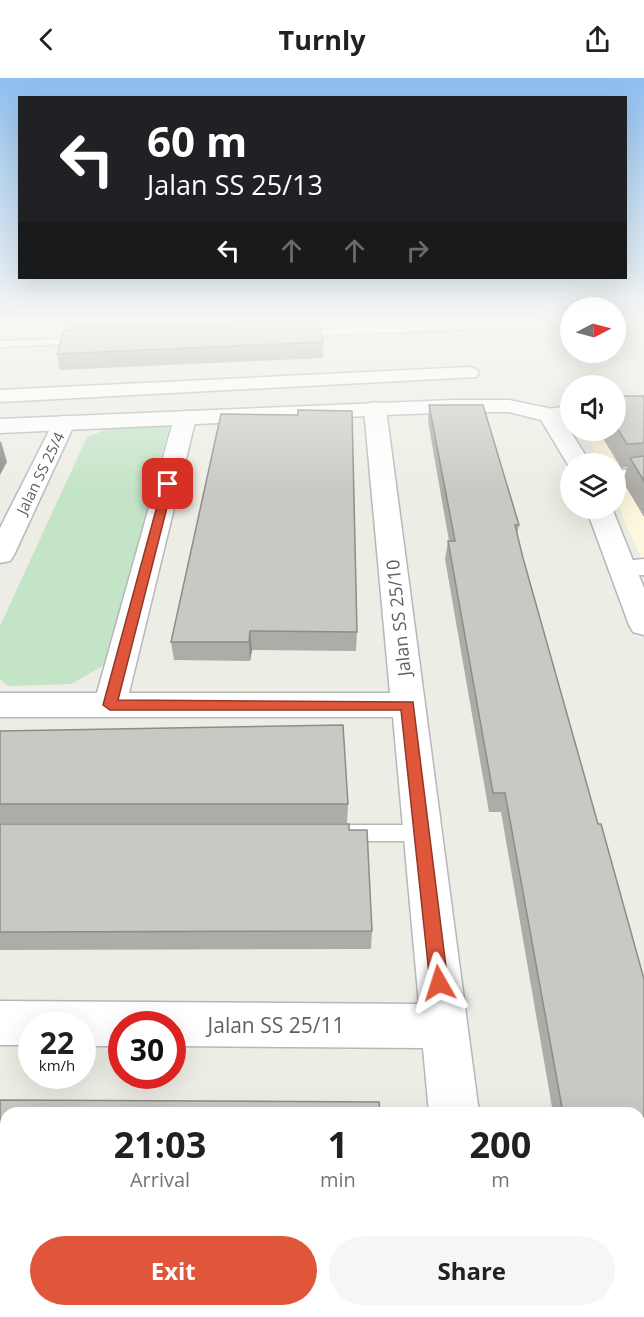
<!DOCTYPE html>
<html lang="en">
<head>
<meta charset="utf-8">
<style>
  body { margin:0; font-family:"Open Sans",sans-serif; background:#f6f6f6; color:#202124; height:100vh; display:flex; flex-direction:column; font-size:22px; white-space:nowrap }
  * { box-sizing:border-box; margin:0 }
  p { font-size:20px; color:#757577 }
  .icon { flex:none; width:33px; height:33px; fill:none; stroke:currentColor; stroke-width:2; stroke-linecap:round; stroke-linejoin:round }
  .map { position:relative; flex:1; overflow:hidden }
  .sheet { position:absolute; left:0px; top:1029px; width:645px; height:210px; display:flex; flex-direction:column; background:#fff; border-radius:18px 18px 0 0; box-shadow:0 6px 24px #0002 }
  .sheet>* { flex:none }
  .hud { position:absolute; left:18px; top:18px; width:609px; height:183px; border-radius:0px; box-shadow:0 6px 24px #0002; background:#202124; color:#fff; overflow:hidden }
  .needle { width:39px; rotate:84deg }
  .buttons { position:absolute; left:560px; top:219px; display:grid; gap:12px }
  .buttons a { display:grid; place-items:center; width:66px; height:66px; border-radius:50%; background:#fff; box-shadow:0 6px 24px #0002; font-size:30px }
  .speed { position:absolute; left:18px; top:933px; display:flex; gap:12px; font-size:30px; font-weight:700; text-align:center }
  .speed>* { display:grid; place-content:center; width:78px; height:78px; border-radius:50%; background:#fff; box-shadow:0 6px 24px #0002; line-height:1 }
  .speed small { font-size:15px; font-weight:400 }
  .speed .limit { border:9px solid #d22; background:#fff; color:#111 }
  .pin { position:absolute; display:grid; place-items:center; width:51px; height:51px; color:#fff; margin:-26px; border-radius:12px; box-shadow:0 3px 9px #0006 }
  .me { position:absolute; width:66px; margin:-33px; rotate:354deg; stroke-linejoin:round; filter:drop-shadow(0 0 4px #0008) }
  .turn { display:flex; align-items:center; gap:21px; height:126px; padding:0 30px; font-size:27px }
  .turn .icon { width:78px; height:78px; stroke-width:2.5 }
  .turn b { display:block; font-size:42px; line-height:51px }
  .lanes { display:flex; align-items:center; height:57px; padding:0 30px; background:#0003; justify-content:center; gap:30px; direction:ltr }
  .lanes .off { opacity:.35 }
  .eta { display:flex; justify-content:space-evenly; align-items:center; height:102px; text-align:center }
  .eta b { font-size:36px; font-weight:700; line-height:42px }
  .button { display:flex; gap:12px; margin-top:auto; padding:12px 30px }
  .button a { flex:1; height:69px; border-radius:36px; background:#df563b; color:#fff; font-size:24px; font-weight:700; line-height:69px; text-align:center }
  .button a+a { background:#f6f6f6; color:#202124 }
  header { display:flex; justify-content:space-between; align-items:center; height:78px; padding:0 30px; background:#fff; font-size:27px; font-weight:700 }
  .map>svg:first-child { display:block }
  .commercial { fill:#fcf7dd }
  .green { fill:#c3e4c6 }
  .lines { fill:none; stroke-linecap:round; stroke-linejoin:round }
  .lane-casing { stroke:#b5b7bb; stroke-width:3 }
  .street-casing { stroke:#b5b7bb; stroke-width:3 }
  .secondary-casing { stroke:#b4b7bc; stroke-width:3 }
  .lane { fill:#fff; fill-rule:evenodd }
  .street { fill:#fff; fill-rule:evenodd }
  .secondary { fill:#fff; fill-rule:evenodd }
  .wall { fill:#aeaca7 }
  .shaded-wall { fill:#8d8c88 }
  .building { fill:#cac8c2; stroke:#8d8c88; stroke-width:1.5 }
  .route { fill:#df563b; stroke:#913826; stroke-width:1.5 }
  .labels { text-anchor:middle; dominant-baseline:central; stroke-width:6; stroke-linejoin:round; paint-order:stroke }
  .far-street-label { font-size:15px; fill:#5d6065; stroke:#fff }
  .street-label { font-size:18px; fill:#5d6065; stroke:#fff }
  .near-street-label { font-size:21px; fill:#5d6065; stroke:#fff }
</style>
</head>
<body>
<header><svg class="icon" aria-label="back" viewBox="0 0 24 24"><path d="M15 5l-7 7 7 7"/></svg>Turnly<svg class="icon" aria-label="share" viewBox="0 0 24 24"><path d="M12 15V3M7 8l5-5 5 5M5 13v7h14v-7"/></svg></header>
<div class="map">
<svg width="644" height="1239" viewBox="0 0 644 1239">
  <rect width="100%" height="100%" fill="#eeede5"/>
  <path class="commercial" d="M 615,318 L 644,318 L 644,487 L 615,421 L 615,386 L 599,385 L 585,353 L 615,352 Z"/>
  <path class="green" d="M 113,349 L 169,349 L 106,586 L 71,606 L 8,608 L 0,601 L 0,548 L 87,359 Z"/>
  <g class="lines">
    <g class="lane-casing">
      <g id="lane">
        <path d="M 529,244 L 533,245 L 533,249 L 297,258 L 292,255 L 297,252 Z"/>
        <path d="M 86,260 L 90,261 L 90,265 L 0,269 L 0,263 Z"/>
        <path d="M 644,391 L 644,399 L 615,400 L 615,392 Z"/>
        <path d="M 344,747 L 422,747 L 429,749 L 432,755 L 429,761 L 422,763 L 344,763 L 337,761 L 334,755 L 337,749 Z"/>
      </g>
    </g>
    <g class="street-casing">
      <g id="street">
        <path d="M 469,289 L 476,291 L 479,295 L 476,299 L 0,324 L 0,312 Z"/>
        <path d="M 375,324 L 383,326 L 386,331 L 479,1035 L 429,1035 L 423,970 L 172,968 L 172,946 L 122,946 L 122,968 L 82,968 L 82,946 L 32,946 L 32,967 L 0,967 L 0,923 L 419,926 L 393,639 L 0,639 L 0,615 L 97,615 L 174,340 L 177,335 L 185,333 L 193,335 L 196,340 L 129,615 L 390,615 L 364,331 L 367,326 Z"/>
        <path d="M 570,328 L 570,342 L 549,344 L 541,342 L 538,337 L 541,332 Z"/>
        <path d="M 64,338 L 72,340 L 75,345 L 14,477 L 10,483 L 0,485 L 0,450 L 53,345 L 56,340 Z"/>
        <path d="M 644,481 L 644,497 L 622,498 L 612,496 L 608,490 L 612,484 Z"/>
        <path d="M 446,1233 L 504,1233 L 505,1239 L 447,1239 Z"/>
      </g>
    </g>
    <g class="secondary-casing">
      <g id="secondary">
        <path d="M 453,322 L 509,322 L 557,332 L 591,386 L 570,386 L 570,390 L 541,342 L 509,334 L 453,334 L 0,355 L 0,341 Z"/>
        <path d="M 586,430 L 612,430 L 644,510 L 644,557 L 633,554 L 629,547 Z"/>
      </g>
    </g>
    <use href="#lane" class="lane"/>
    <use href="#street" class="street"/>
    <use href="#secondary" class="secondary"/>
  </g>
  <g class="wall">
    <path d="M 68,242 L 317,242 L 323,264 L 323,280 L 60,292 L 57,276 L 70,253 Z"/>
    <path d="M 615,315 L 621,318 L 644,318 L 644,439 L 623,404 L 627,389 L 621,390 L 598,352 L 615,352 Z"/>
    <path d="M 429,327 L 483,327 L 519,447 L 517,457 L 523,480 L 598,746 L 601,746 L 644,901 L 644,1239 L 588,1239 L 587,1233 L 639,1233 L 639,1035 L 553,1035 L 501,734 L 489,734 L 445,481 L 448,463 L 449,463 L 428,343 Z"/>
    <path d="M 298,337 L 357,554 L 356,573 L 252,572 L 250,583 L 174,582 L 171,564 Z"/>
    <path d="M 0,653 L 348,726 L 347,745 L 0,745 Z"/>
    <path d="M 0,746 L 349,752 L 372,853 L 371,871 L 0,872 Z"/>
    <path d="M 0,1022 L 6,1035 L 6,1204 L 0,1204 Z"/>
  </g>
  <g class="shaded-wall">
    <path d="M 1,363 L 7,384 L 0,397 L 0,365 Z"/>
    <path d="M 250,553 L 252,572 L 250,583 L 249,564 Z"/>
  </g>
  <g class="building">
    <path d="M 319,244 L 323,264 L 57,276 L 64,253 Z"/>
    <path d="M 615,315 L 618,315 L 621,318 L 644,318 L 644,365 L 627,366 L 615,347 Z"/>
    <path d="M 429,327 L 483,327 L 519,447 L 515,447 L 523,480 L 598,746 L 601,746 L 644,901 L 644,1239 L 600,1239 L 599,1233 L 639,1233 L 639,1035 L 563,1035 L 505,715 L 493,715 L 448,463 L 455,463 Z"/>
    <path d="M 298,332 L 352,333 L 357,554 L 250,553 L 249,564 L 171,564 L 221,336 L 298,337 Z"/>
    <path d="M 644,378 L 644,403 L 630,380 Z"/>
    <path d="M 343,647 L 348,726 L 0,726 L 0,653 Z"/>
    <path d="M 0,746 L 349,746 L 349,752 L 367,752 L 372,853 L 0,854 Z"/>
    <path d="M 0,1022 L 379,1024 L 380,1035 L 6,1035 L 6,1193 L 0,1193 Z"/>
  </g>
  <linearGradient id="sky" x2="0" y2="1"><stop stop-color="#8fbfef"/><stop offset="0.58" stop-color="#f7f7f3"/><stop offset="1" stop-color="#f7f7f3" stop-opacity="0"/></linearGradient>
  <rect width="644" height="415" fill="url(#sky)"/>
  <path class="route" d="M 168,403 L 173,406 L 118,622 L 413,624 L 448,905 L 446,911 L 439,914 L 433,911 L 430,905 L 401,632 L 110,632 L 103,627 L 163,406 Z"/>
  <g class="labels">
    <g class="far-street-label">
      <text transform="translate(40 395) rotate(-64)">Jalan SS 25/4</text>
    </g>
    <g class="street-label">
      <text transform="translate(398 540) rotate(-96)">Jalan SS 25/10</text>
    </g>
    <g class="near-street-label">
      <text x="276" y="947">Jalan SS 25/11</text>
    </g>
  </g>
</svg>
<div class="buttons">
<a><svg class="needle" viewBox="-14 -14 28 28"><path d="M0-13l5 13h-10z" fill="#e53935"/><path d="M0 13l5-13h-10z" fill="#757577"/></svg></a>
<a><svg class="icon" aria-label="sound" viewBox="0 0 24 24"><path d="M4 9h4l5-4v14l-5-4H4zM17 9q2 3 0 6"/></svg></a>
<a><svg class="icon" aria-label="layers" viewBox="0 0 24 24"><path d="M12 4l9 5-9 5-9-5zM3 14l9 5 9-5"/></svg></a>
</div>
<div class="speed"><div>22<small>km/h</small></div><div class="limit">30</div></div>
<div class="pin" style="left:168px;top:406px;background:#d93025"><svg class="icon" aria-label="arrive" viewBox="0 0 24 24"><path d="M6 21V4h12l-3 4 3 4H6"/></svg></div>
<svg class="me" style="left:439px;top:905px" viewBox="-20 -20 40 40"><path d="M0-17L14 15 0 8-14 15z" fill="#df563b" stroke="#fff" stroke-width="4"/></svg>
<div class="hud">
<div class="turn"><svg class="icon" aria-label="left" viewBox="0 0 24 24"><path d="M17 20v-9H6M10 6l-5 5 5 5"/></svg><div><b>60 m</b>Jalan SS 25/13</div></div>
<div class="lanes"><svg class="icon" aria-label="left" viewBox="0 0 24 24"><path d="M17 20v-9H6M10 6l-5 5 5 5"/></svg><svg class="icon off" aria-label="ahead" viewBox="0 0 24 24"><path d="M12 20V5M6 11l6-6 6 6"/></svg><svg class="icon off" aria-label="ahead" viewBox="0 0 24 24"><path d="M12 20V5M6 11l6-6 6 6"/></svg><svg class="icon off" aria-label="right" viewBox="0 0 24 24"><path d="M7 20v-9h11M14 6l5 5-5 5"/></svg></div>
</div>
<section class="sheet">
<div class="eta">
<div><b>21:03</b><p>Arrival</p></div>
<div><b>1</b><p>min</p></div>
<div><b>200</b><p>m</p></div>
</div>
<div class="button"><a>Exit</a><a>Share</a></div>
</section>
</div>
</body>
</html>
